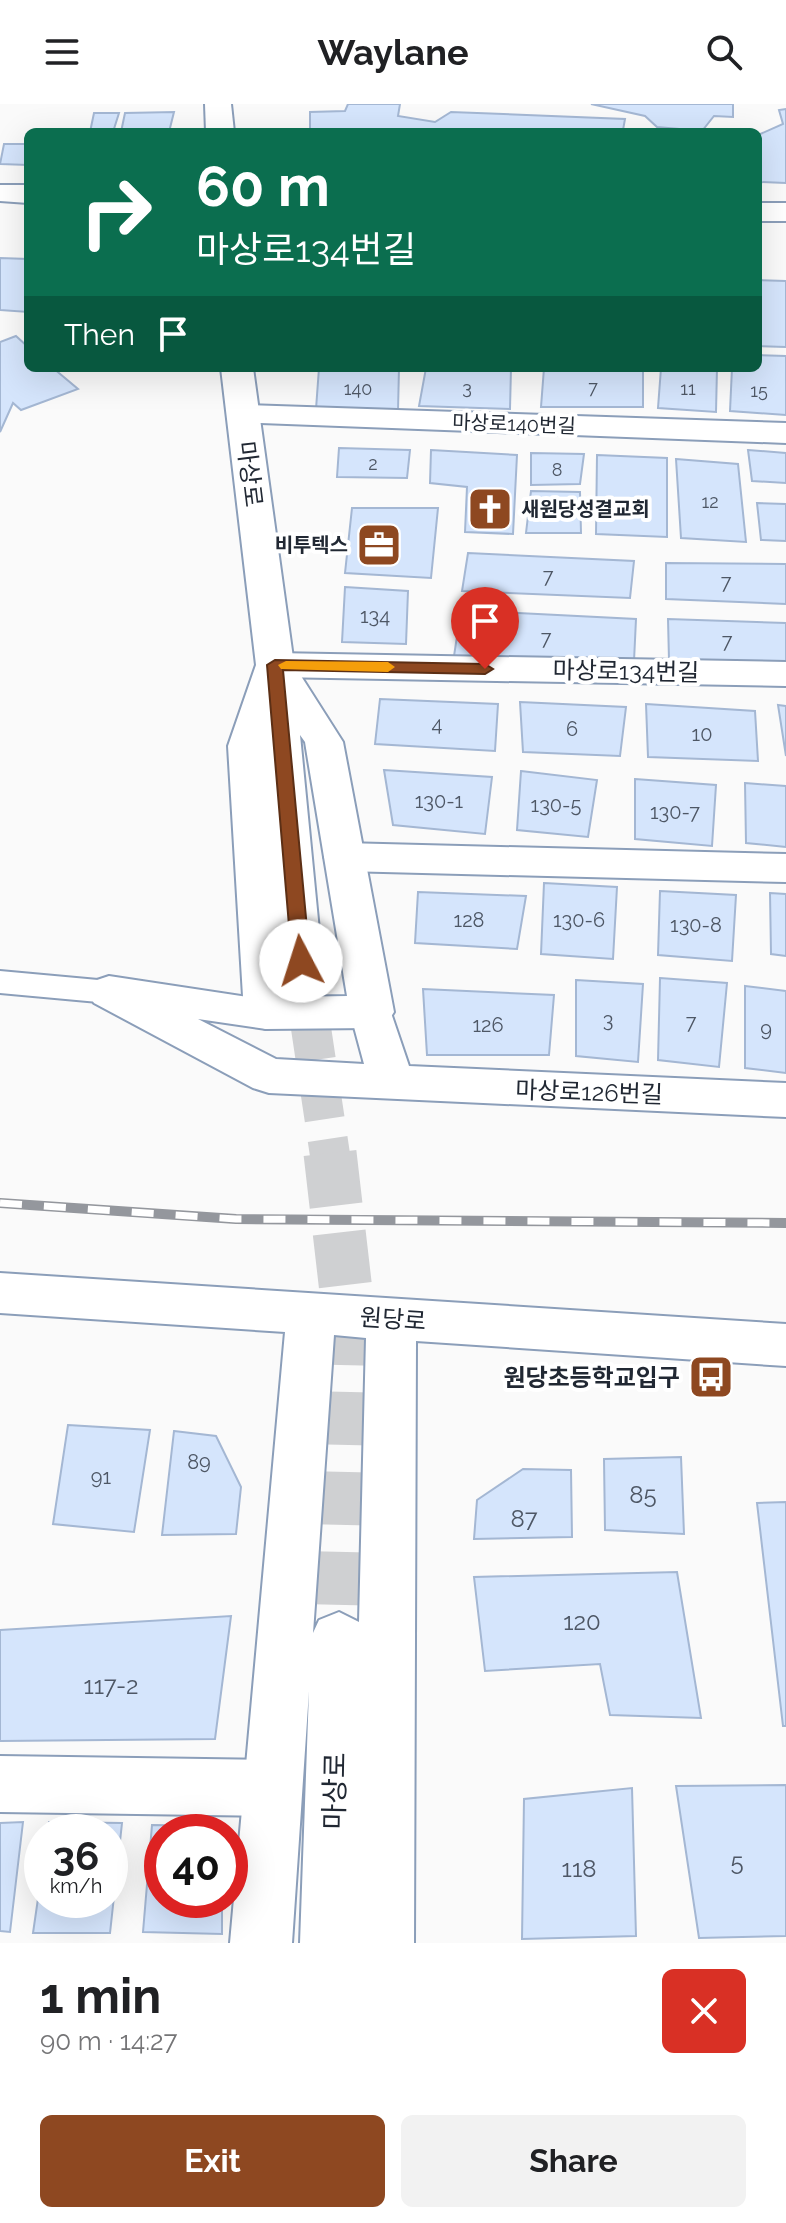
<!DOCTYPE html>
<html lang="en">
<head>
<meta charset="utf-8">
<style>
  body { margin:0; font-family:Raleway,"Noto Sans KR",sans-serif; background:#f2f2f2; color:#202124; height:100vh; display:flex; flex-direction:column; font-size:30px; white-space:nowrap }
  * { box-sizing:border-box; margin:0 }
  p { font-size:26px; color:#757577 }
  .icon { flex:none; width:44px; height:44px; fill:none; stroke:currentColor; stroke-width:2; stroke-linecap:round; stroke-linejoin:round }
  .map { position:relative; height:1839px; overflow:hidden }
  .sheet { display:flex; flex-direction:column; background:#fff; flex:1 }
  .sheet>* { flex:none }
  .guide { position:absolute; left:24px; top:24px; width:738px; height:244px; border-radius:12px; box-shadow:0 8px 32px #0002; background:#0b6e4f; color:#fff; overflow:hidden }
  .speed { position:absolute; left:24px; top:1710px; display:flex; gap:16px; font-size:40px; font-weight:700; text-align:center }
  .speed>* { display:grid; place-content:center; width:104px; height:104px; border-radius:50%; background:#fff; box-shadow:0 8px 32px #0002; line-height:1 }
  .speed small { font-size:20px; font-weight:400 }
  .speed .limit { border:12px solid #d22; background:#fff; color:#111 }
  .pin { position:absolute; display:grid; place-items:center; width:68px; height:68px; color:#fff; margin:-82px -34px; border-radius:50% 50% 50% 0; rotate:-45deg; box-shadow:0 0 8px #0007 }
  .pin .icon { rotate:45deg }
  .me { position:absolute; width:88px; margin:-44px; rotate:355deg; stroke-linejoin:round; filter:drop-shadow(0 0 6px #0008) }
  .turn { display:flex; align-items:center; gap:28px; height:168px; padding:0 40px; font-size:36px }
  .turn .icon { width:104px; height:104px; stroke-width:2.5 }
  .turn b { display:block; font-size:56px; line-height:68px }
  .then { display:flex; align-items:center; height:76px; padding:0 40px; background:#0003; gap:16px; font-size:30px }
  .round { display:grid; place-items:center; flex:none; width:84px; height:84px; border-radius:12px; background:#f2f2f2 }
  .headline { display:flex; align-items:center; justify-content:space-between; height:136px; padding:0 40px }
  h1 { font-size:48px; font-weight:700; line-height:60px }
  .primary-button { display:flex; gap:16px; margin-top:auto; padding:16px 40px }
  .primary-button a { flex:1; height:92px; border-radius:12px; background:#8e4821; color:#fff; font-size:32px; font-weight:700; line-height:92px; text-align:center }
  .primary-button a+a { background:#f2f2f2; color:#202124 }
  header { display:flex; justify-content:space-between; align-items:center; height:104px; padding:0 40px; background:#fff; font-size:36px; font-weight:700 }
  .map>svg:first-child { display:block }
  .building { fill:#d5e5fc; stroke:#a4b7d3; stroke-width:2 }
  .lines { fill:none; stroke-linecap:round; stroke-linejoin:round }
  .secondary-tunnel-far1 { stroke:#cfd0d2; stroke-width:40; stroke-dasharray:40 20; stroke-linecap:butt }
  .secondary-tunnel { stroke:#cfd0d2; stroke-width:53; stroke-dasharray:53 27; stroke-linecap:butt }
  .lane-casing { stroke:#8b9eb9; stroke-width:4 }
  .street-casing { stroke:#8b9eb9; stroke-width:4 }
  .secondary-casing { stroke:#8b9eb9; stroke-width:4 }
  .primary-casing { stroke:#8b9eb9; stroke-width:4 }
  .lane { fill:#fff; fill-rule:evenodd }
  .street { fill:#fff; fill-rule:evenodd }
  .secondary { fill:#fff; fill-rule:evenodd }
  .primary { fill:#fff; fill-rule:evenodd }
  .rail-casing { stroke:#94979d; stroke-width:10 }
  .rail { stroke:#fff; stroke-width:7; stroke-dasharray:22; stroke-linecap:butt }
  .route { fill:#8e4821; stroke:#5c2f15; stroke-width:2 }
  .slow { fill:#f59e0b }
  .labels { text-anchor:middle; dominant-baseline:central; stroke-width:8; stroke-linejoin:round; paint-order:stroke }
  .far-number-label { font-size:18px; fill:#4e5765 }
  .far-street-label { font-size:20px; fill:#212833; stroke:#fff }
  .far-poi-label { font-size:20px; font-weight:bold; fill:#212833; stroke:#fff; text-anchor:start }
  .number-label { font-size:20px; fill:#4e5765 }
  .street-label { font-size:24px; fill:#212833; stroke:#fff }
  .poi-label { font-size:24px; font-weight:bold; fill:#212833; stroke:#fff; text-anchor:end }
  .near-number-label { font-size:24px; fill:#4e5765 }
  .near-street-label { font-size:28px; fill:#212833; stroke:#fff }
</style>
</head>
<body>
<header><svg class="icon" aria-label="menu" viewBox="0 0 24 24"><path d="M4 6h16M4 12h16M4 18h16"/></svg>Waylane<svg class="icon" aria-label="search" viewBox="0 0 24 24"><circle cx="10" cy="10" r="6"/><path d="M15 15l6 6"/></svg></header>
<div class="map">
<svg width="786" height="1839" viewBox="0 0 786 1839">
  <rect width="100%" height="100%" fill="#fafafa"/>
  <g class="building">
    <path d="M 348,0 L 400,0 L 398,12 L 435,18 L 451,8 L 625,15 L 623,26 L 647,28 L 310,28 L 310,8 L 345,7 Z"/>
    <path d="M 591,0 L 733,0 L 733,13 L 714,12 L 702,27 L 657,23 L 645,12 Z"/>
    <path d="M 786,5 L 786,79 L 760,78 L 758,31 L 783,20 L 779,6 Z"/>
    <path d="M 174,8 L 169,28 L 121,28 L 125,9 Z"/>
    <path d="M 94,9 L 119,9 L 113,28 L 90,28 Z"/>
    <path d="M 4,40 L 28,40 L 28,61 L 0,60 Z"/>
    <path d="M 0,154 L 28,155 L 28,208 L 0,206 Z"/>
    <path d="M 758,176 L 786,177 L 786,243 L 758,242 Z"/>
    <path d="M 16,232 L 28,243 L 28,264 L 53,264 L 78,285 L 21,306 L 13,299 L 0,328 L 0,238 Z"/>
    <path d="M 758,251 L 786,252 L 786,311 L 730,307 L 732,264 L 758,264 Z"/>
    <path d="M 319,264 L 399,264 L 398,307 L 316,305 Z"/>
    <path d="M 426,264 L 511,264 L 510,305 L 419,302 Z"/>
    <path d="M 544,264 L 643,264 L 643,303 L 541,303 Z"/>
    <path d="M 661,264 L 717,264 L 716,308 L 658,304 Z"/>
    <path d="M 339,344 L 410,346 L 407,374 L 337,373 Z"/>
    <path d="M 431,346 L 517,351 L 513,430 L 465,428 L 467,383 L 430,379 Z"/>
    <path d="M 748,346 L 786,349 L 786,379 L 752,377 Z"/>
    <path d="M 531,349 L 584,350 L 580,380 L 531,381 Z"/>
    <path d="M 597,351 L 667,354 L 667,433 L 596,430 Z"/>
    <path d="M 676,355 L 738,360 L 746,438 L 681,434 Z"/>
    <path d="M 531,387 L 580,388 L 581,429 L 526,429 Z"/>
    <path d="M 757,399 L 786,400 L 786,437 L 761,436 Z"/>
    <path d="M 352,404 L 438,404 L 431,474 L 345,469 Z"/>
    <path d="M 468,449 L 634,457 L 630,494 L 462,487 Z"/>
    <path d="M 666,459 L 786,460 L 786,500 L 666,495 Z"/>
    <path d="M 345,483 L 408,487 L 406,540 L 342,538 Z"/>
    <path d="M 461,506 L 636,515 L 634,557 L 454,552 Z"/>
    <path d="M 668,515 L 786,519 L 786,559 L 669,556 Z"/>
    <path d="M 380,595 L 498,600 L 495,647 L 375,640 Z"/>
    <path d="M 520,598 L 626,603 L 620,652 L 523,648 Z"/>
    <path d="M 646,600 L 755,607 L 758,657 L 648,653 Z"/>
    <path d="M 778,601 L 786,602 L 786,652 Z"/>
    <path d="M 384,666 L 492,673 L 485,730 L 393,721 Z"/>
    <path d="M 521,667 L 597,676 L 588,733 L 517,726 Z"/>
    <path d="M 635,675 L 716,681 L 712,742 L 635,735 Z"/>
    <path d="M 745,679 L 786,682 L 786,743 L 746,739 Z"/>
    <path d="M 544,779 L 617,783 L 613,855 L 541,850 Z"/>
    <path d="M 660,787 L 736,791 L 732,857 L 658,851 Z"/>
    <path d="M 418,788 L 526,792 L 517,845 L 415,839 Z"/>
    <path d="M 770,789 L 786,790 L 786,852 L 771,850 Z"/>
    <path d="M 660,874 L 727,879 L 719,963 L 658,956 Z"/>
    <path d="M 576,876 L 643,880 L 638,958 L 576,952 Z"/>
    <path d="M 745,882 L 786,887 L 786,969 L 745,964 Z"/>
    <path d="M 423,885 L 554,891 L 549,951 L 427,951 Z"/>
    <path d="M 68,1321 L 150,1326 L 134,1428 L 53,1420 Z"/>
    <path d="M 174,1327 L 216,1332 L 241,1383 L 236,1430 L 162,1431 Z"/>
    <path d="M 681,1353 L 684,1430 L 605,1426 L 604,1355 Z"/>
    <path d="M 523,1365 L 571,1366 L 572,1433 L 474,1435 L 477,1396 Z"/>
    <path d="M 786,1398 L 786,1622 L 783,1622 L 757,1399 Z"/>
    <path d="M 677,1468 L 701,1614 L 610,1611 L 600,1560 L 485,1567 L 474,1473 Z"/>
    <path d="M 231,1512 L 215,1635 L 0,1637 L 0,1526 Z"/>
    <path d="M 786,1681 L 786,1832 L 699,1834 L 676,1682 Z"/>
    <path d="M 632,1684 L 636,1832 L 522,1835 L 524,1695 Z"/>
    <path d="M 23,1718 L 10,1828 L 0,1827 L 0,1719 Z"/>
    <path d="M 49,1718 L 122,1719 L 110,1829 L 33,1829 L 42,1767 L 42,1796 L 110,1796 L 110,1728 L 48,1728 Z"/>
    <path d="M 152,1721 L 223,1722 L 223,1728 L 162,1728 L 162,1796 L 222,1796 L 222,1830 L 143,1828 Z"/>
  </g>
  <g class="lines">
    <path class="secondary-tunnel-far1" d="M 301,857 L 330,1051"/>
    <path class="secondary-tunnel" d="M 330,1049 L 347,1196 L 339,1534"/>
    <g class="lane-casing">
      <path id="lane" d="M 0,867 L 109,877 L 120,880 L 125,888 L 120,896 L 109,899 L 0,889 Z"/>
    </g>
    <g class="street-casing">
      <g id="street">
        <path d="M 243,301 L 786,319 L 786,339 L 232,318 L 227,311 L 232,304 Z"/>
        <path d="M 275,549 L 786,558 L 786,582 L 275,573 L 262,569 L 256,561 L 262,553 Z"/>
        <path d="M 344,739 L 786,750 L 786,778 L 344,767 L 330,763 L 324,753 L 330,743 Z"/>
        <path d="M 109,872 L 281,898 L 288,909 L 281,920 L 266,925 L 198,915 L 276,955 L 364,960 L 350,908 L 357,897 L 372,892 L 387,897 L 409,962 L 786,979 L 786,1013 L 269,989 L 253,984 L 94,899 L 87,888 L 94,877 Z"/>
        <path d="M 0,1652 L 273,1656 L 294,1664 L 302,1684 L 294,1704 L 273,1712 L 0,1708 Z"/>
      </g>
    </g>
    <g class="secondary-casing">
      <g id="secondary">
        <path d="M 205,0 L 231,0 L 234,28 L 206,28 Z"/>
        <path d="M 221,264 L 253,264 L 294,561 L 343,638 L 394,908 L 387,919 L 372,924 L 266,925 L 251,920 L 244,909 L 228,642 L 256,561 ZM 300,631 L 305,638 L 347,892 L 287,893 L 284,865 L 301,872 L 316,868 L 322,857 Z"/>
        <path d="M 0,1169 L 786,1220 L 786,1262 L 416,1237 L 414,1839 L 300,1839 L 309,1587 L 292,1839 L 230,1839 L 285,1228 L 0,1209 ZM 334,1231 L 366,1234 L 359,1518 L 339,1508 L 319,1516 L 313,1529 Z"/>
      </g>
    </g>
    <g class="primary-casing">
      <g id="primary">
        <path d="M 0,81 L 28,81 L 28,99 L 0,97 Z"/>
        <rect x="758" y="99" width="28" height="18"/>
      </g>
    </g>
    <use href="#lane" class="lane"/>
    <use href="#street" class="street"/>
    <use href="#secondary" class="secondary"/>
    <use href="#primary" class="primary"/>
    <g class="rail-casing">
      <path id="rail" d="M 0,1099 L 236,1115 L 786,1119"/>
    </g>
    <use href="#rail" class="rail"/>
  </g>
  <path class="route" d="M 275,556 L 485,560 L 493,565 L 485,570 L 283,566 L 310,857 L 301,864 L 292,857 L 267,561 Z"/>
  <path class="slow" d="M 286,557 L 388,558 L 395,563 L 388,568 L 281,565 L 278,561 Z"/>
  <defs>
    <g id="church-square" transform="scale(2.3)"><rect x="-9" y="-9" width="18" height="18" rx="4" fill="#8e4821" stroke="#fff"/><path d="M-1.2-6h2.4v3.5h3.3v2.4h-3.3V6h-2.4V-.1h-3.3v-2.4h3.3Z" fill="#fff"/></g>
    <g id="office-square" transform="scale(2.3)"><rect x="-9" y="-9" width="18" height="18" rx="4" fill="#8e4821" stroke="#fff"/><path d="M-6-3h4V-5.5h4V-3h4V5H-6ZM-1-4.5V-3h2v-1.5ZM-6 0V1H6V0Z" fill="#fff"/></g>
    <g id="bus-square" transform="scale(2.3)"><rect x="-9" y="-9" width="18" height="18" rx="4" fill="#8e4821" stroke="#fff"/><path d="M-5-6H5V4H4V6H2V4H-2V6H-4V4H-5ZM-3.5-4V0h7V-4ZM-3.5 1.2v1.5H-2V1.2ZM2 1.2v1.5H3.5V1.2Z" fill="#fff"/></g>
  </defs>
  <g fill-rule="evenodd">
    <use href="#church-square" x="490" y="405"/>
    <use href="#office-square" x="379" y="441"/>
    <use href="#bus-square" x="711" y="1273"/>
  </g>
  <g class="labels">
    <g class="far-number-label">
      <text x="467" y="283">3</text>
      <text x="593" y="283">7</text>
      <text x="358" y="284">140</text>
      <text x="688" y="284">11</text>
      <text x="759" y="286">15</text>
      <text x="373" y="359">2</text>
      <text x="557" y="365">8</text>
      <text x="710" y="397">12</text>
    </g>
    <g class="far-street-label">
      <text transform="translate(514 320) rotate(2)">마상로140번길</text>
    </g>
    <g class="far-poi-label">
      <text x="521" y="405">새원당성결교회</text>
      <text x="348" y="441" text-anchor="end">비투텍스</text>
    </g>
    <g class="number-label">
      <text x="548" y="472">7</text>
      <text x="726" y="478">7</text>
      <text x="375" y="512">134</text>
      <text x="546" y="534">7</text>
      <text x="727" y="537">7</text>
      <text x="437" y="620">4</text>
      <text x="572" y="625">6</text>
      <text x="702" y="630">10</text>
      <text x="439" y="697">130-1</text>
      <text x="556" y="701">130-5</text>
      <text x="675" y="708">130-7</text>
      <text x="469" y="816">128</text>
      <text x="579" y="816">130-6</text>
      <text x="696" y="821">130-8</text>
      <text x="608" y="916">3</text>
      <text x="691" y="918">7</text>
      <text x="488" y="921">126</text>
      <text x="766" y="925">9</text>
      <text x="199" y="1358">89</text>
      <text x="101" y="1373">91</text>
    </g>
    <g class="street-label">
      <text transform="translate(250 370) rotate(83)">마상로</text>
      <text transform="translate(626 567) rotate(1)">마상로134번길</text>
      <text transform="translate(589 988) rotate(2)">마상로126번길</text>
      <text transform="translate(393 1215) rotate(4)">원당로</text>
    </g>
    <g class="poi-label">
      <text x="680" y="1273">원당초등학교입구</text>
    </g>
    <g class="near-number-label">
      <text x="643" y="1390">85</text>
      <text x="524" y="1414">87</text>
      <text x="582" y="1517">120</text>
      <text x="111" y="1581">117-2</text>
      <text x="737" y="1757">5</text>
      <text x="579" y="1764">118</text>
    </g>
    <g class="near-street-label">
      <text transform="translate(335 1687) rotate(-89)">마상로</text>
    </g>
  </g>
</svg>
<div class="speed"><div>36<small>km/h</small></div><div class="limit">40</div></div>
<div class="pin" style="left:485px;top:565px;background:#d93025"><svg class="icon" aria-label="arrive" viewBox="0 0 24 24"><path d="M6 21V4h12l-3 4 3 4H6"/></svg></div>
<svg class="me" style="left:301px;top:857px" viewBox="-20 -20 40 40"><circle r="19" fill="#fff"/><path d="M0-13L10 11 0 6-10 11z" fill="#8e4821"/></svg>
<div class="guide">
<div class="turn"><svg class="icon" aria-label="right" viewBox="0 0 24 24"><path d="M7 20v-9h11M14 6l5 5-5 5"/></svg><div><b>60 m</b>마상로134번길</div></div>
<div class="then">Then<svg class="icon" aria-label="arrive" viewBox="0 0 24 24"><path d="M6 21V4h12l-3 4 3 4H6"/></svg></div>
</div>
</div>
<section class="sheet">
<div class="headline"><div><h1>1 min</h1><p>90 m · 14:27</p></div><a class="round" style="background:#d93025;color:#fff"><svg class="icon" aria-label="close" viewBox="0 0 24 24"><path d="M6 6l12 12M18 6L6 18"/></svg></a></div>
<div class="primary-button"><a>Exit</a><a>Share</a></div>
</section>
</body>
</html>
